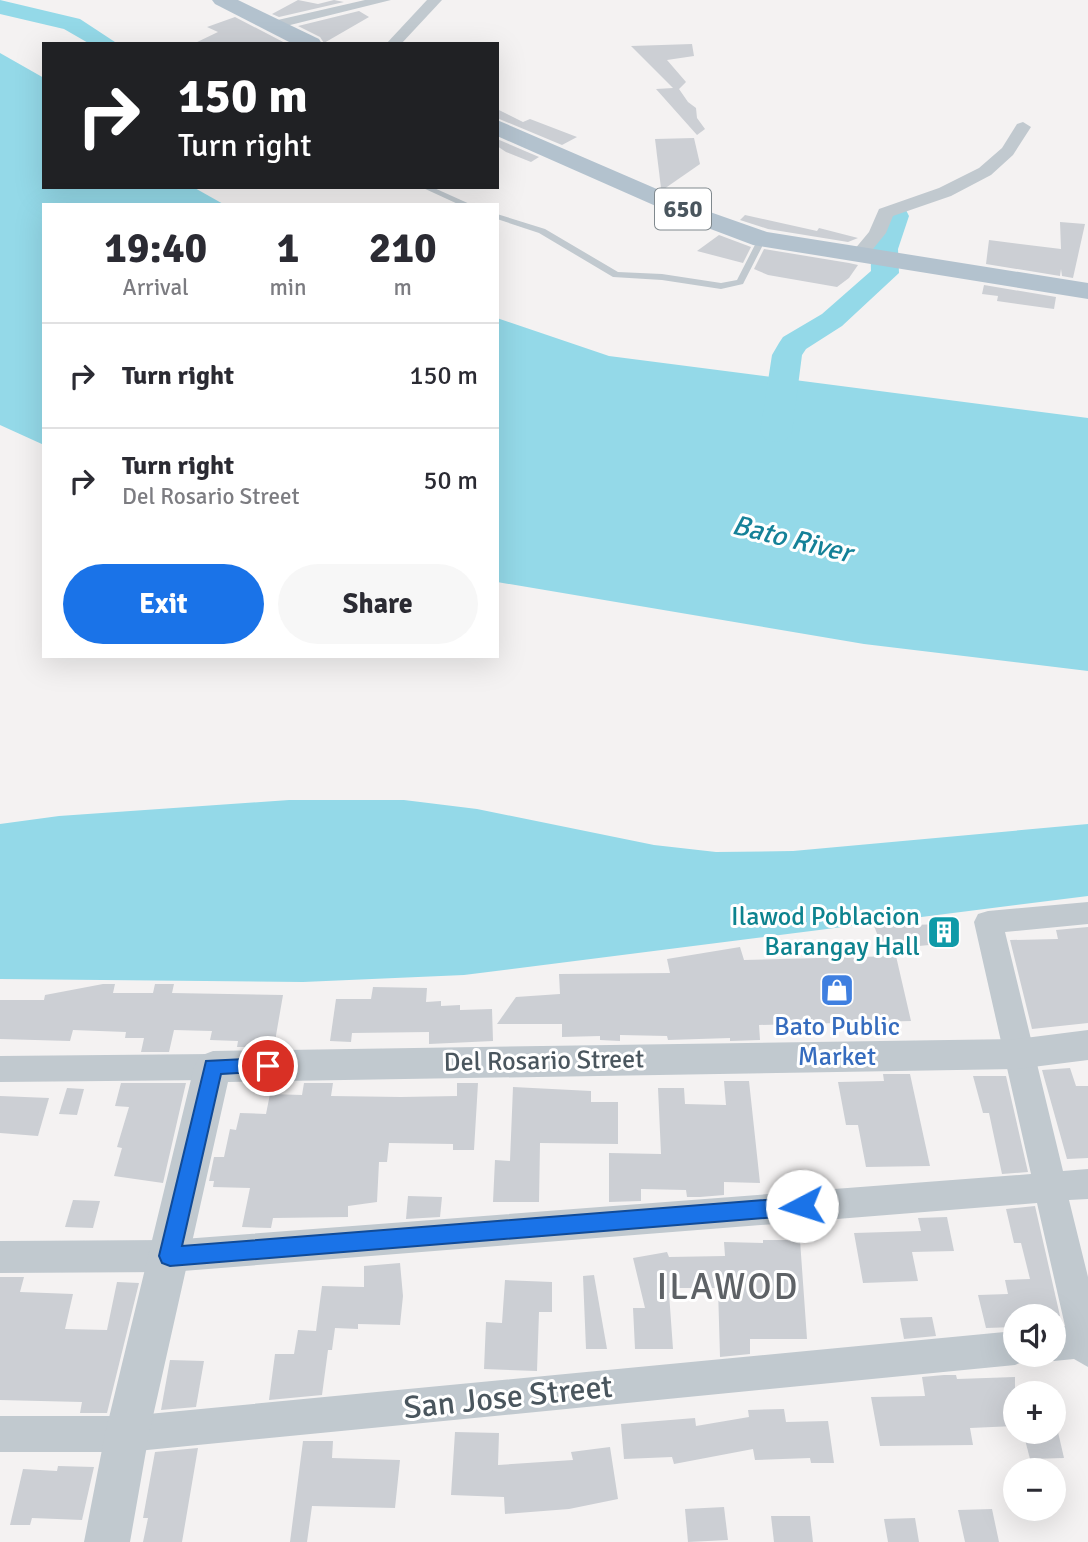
<!DOCTYPE html>
<html lang="en">
<head>
<meta charset="utf-8">
<style>
  body { margin:0; font-family:Signika,sans-serif; background:#f7f7f7; color:#2b2b33; height:100vh; display:flex; flex-direction:column; font-size:26px; white-space:nowrap }
  * { box-sizing:border-box; margin:0 }
  p { font-size:23px; color:#7c7c81 }
  .icon { flex:none; width:38px; height:38px; fill:none; stroke:currentColor; stroke-width:2; stroke-linecap:round; stroke-linejoin:round }
  .map { position:relative; flex:1; overflow:hidden }
  .details { position:absolute; left:42px; top:203px; width:457px; height:455px; display:flex; flex-direction:column; background:#fff; border-radius:0px; box-shadow:0 7px 28px #0002 }
  .details>* { flex:none }
  .guide { position:absolute; left:42px; top:42px; width:457px; height:147px; border-radius:0px; box-shadow:0 7px 28px #0002; background:#202124; color:#fff; overflow:hidden }
  .buttons { position:absolute; left:1003px; top:1304px; display:grid; gap:14px }
  .buttons a { display:grid; place-items:center; width:63px; height:63px; border-radius:50%; background:#fff; box-shadow:0 7px 28px #0002; font-size:35px }
  .pin { position:absolute; display:grid; place-items:center; width:60px; height:60px; color:#fff; margin:-30px; border:4px solid #fff; border-radius:50%; box-shadow:0 2px 7px #0007 }
  .me { position:absolute; width:77px; margin:-38px; rotate:265deg; stroke-linejoin:round; filter:drop-shadow(0 0 5px #0008) }
  .turn { display:flex; align-items:center; gap:24px; height:147px; padding:0 21px; font-size:32px }
  .turn .icon { width:91px; height:91px; stroke-width:2.5 }
  .turn b { display:block; font-size:49px; line-height:60px }
  .eta { display:flex; justify-content:space-evenly; align-items:center; height:119px; text-align:center }
  .eta b { font-size:42px; font-weight:700; line-height:49px }
  .button { display:flex; gap:14px; margin-top:auto; padding:14px 21px }
  .button a { flex:1; height:80px; border-radius:42px; background:#1a73e8; color:#fff; font-size:28px; font-weight:700; line-height:80px; text-align:center }
  .button a+a { background:#f7f7f7; color:#2b2b33 }
  ul { padding:0; list-style:none }
  li { display:flex; align-items:center; gap:21px; height:105px; padding:0 21px; border-top:2px solid #e1e1e2 }
  li div { flex:1 }
  li b { display:block; font-size:26px }
  li em { font-style:normal }
  .map>svg:first-child { display:block }
  .water { fill:#94d9e8 }
  .lines { fill:none; stroke-linecap:round; stroke-linejoin:round }
  .river { fill:#94d9e8; fill-rule:evenodd }
  .building { fill:#cccfd4 }
  .service { fill:#c1c9cf; fill-rule:evenodd }
  .minor { fill:#c1c9cf; fill-rule:evenodd }
  .tertiary { fill:#c1c9cf; fill-rule:evenodd }
  .primary { fill:#b3c2ce; fill-rule:evenodd }
  .route { fill:#1a73e8; stroke:#114b97; stroke-width:2 }
  .labels { text-anchor:middle; dominant-baseline:central; stroke-width:6; stroke-linejoin:round; paint-order:stroke }
  .shield { fill:#fff; stroke:#80898e; stroke-width:2 }
  .shield-label { font-size:24px; font-weight:bold; fill:#4a565e }
  .culture-label { font-size:26px; fill:#0d838f; stroke:#fff; text-anchor:end }
  .shop-label { font-size:26px; fill:#366cbe; stroke:#fff }
  .street-label { font-size:26px; fill:#4a565e; stroke:#fff }
  .water-label { font-size:28px; font-style:italic; fill:#158198; stroke:#fff }
  .near-street-label { font-size:32px; fill:#4a565e; stroke:#fff }
  .near-quarter-label { font-size:37px; letter-spacing:2px; fill:#5e6266; stroke:#fff }
</style>
</head>
<body>
<div class="map">
<svg width="1088" height="1542" viewBox="0 0 1088 1542">
  <rect width="100%" height="100%" fill="#f4f2f2"/>
  <g class="water">
    <path d="M 0,53 L 44,78 L 44,187 L 193,187 L 225,205 L 44,205 L 44,445 L 0,425 Z"/>
    <path d="M 497,318 L 609,356 L 1088,418 L 1088,671 L 864,644 L 497,582 Z"/>
    <path d="M 289,800 L 404,800 L 477,809 L 654,845 L 716,852 L 793,851 L 1088,824 L 1088,896 L 464,975 L 303,982 L 0,979 L 0,824 L 59,816 Z"/>
  </g>
  <g class="lines">
    <g class="river">
      <path d="M 0,0 L 80,19 L 118,44 L 90,44 L 64,29 L 0,14 Z"/>
      <path d="M 896,208 L 906,210 L 909,216 L 898,249 L 899,273 L 842,326 L 806,349 L 802,355 L 792,432 L 787,439 L 776,442 L 765,439 L 760,432 L 772,355 L 779,343 L 783,337 L 822,314 L 871,271 C 870,249 874,228 886,210 Z"/>
    </g>
  </g>
  <g class="building">
    <path d="M 298,0 L 318,4 L 334,0 L 344,2 L 279,17 L 272,14 Z"/>
    <path d="M 359,11 L 369,17 L 324,43 L 320,37 L 298,26 Z"/>
    <path d="M 235,17 L 287,44 L 193,44 L 218,32 L 207,27 Z"/>
    <path d="M 692,44 L 694,56 L 667,60 L 686,82 L 679,89 L 688,102 L 696,108 L 697,118 L 705,129 L 697,135 L 656,89 L 673,88 L 631,46 Z"/>
    <path d="M 497,109 L 523,122 L 530,119 L 577,137 L 562,145 L 497,118 Z"/>
    <path d="M 694,138 L 700,164 L 664,189 L 661,188 L 655,139 Z"/>
    <path d="M 497,139 L 539,157 L 531,162 L 506,152 L 497,146 Z"/>
    <path d="M 745,215 L 817,231 L 819,228 L 858,238 L 848,242 L 768,229 L 740,220 Z"/>
    <path d="M 1060,222 L 1085,224 L 1073,278 L 1062,276 L 1061,269 L 1060,276 L 986,264 L 989,240 L 1061,249 Z"/>
    <path d="M 719,235 L 751,247 L 743,263 L 697,251 Z"/>
    <path d="M 764,249 L 849,263 L 858,265 L 849,278 L 837,287 L 768,275 L 754,269 Z"/>
    <path d="M 984,285 L 1056,297 L 1054,309 L 997,301 L 998,296 L 982,294 Z"/>
    <path d="M 945,924 L 950,943 L 919,946 L 882,946 L 874,926 Z"/>
    <path d="M 1088,927 L 1088,1023 L 1032,1029 L 1010,940 L 1058,939 L 1056,930 Z"/>
    <path d="M 740,947 L 744,960 L 896,956 L 911,1021 L 759,1025 L 760,1040 L 730,1041 L 730,1038 L 668,1040 L 667,1036 L 620,1035 L 620,1041 L 600,1040 L 600,1036 L 562,1037 L 562,1024 L 497,1024 L 516,997 L 560,994 L 559,974 L 670,973 L 667,959 Z"/>
    <path d="M 103,984 L 115,984 L 113,993 L 153,993 L 155,984 L 174,984 L 172,993 L 283,995 L 274,1047 L 237,1047 L 238,1041 L 210,1040 L 212,1031 L 174,1030 L 169,1052 L 141,1052 L 144,1038 L 125,1038 L 126,1032 L 73,1030 L 70,1041 L 0,1039 L 0,1000 L 44,1000 L 45,995 Z"/>
    <path d="M 373,987 L 427,988 L 426,1002 L 441,1001 L 441,1006 L 460,1005 L 460,1010 L 492,1009 L 493,1041 L 429,1044 L 429,1032 L 352,1033 L 351,1042 L 330,1041 L 336,999 L 371,999 Z"/>
    <path d="M 1070,1068 L 1076,1086 L 1088,1086 L 1088,1158 L 1067,1159 L 1042,1070 Z"/>
    <path d="M 883,1074 L 910,1074 L 930,1166 L 866,1167 L 858,1125 L 846,1125 L 838,1082 L 884,1081 Z"/>
    <path d="M 973,1076 L 1006,1076 L 1028,1172 L 1002,1174 L 989,1113 L 983,1113 Z"/>
    <path d="M 724,1081 L 749,1081 L 760,1183 L 724,1182 L 724,1195 L 700,1197 L 687,1197 L 686,1190 L 641,1189 L 641,1201 L 609,1202 L 609,1153 L 661,1154 L 658,1088 L 684,1088 L 685,1104 L 726,1105 Z"/>
    <path d="M 121,1083 L 186,1083 L 163,1183 L 114,1176 L 122,1148 L 117,1147 L 129,1107 L 115,1106 Z"/>
    <path d="M 304,1083 L 333,1083 L 331,1096 L 401,1097 L 457,1096 L 457,1083 L 478,1083 L 474,1150 L 453,1150 L 453,1144 L 389,1143 L 387,1162 L 379,1162 L 377,1202 L 348,1206 L 348,1217 L 273,1218 L 271,1228 L 242,1227 L 250,1188 L 213,1187 L 214,1181 L 209,1181 L 214,1157 L 224,1157 L 230,1129 L 236,1130 L 240,1113 L 266,1114 L 270,1094 L 302,1095 Z"/>
    <path d="M 513,1087 L 591,1091 L 591,1102 L 618,1102 L 618,1144 L 540,1143 L 539,1202 L 493,1202 L 495,1160 L 510,1161 Z"/>
    <path d="M 67,1088 L 84,1089 L 77,1115 L 59,1114 Z"/>
    <path d="M 0,1096 L 49,1098 L 38,1136 L 0,1133 Z"/>
    <path d="M 408,1196 L 442,1197 L 440,1217 L 406,1219 Z"/>
    <path d="M 73,1200 L 100,1201 L 93,1228 L 65,1227 Z"/>
    <path d="M 1035,1206 L 1060,1316 L 1015,1316 L 1015,1327 L 986,1328 L 978,1295 L 1008,1294 L 1005,1280 L 1030,1279 L 1021,1243 L 1014,1243 L 1006,1209 Z"/>
    <path d="M 947,1217 L 954,1251 L 912,1252 L 918,1281 L 863,1283 L 854,1233 L 921,1231 L 918,1218 Z"/>
    <path d="M 763,1240 L 800,1240 L 807,1339 L 750,1339 L 750,1354 L 720,1357 L 718,1288 L 676,1288 L 677,1292 L 669,1293 L 673,1349 L 635,1349 L 633,1308 L 645,1308 L 633,1258 L 667,1252 L 669,1257 L 725,1256 L 724,1242 L 763,1243 Z"/>
    <path d="M 400,1263 L 403,1296 L 400,1325 L 358,1324 L 358,1329 L 335,1328 L 332,1350 L 328,1350 L 322,1395 L 269,1400 L 275,1354 L 294,1354 L 298,1330 L 316,1331 L 322,1286 L 364,1287 L 364,1266 Z"/>
    <path d="M 594,1275 L 607,1349 L 586,1349 L 583,1276 Z"/>
    <path d="M 0,1277 L 24,1277 L 20,1292 L 73,1294 L 65,1329 L 107,1330 L 117,1282 L 139,1283 L 107,1413 L 80,1413 L 82,1402 L 0,1400 Z"/>
    <path d="M 505,1280 L 552,1282 L 552,1312 L 539,1312 L 537,1371 L 484,1369 L 486,1322 L 502,1323 Z"/>
    <path d="M 932,1317 L 936,1336 L 904,1339 L 900,1318 Z"/>
    <path d="M 170,1360 L 204,1361 L 196,1407 L 161,1410 Z"/>
    <path d="M 944,1375 L 956,1375 L 957,1379 L 1015,1377 L 1015,1426 L 970,1428 L 973,1445 L 880,1446 L 871,1397 L 925,1396 L 922,1377 Z"/>
    <path d="M 784,1409 L 786,1422 L 828,1421 L 834,1463 L 811,1463 L 810,1458 L 755,1460 L 753,1449 L 674,1464 L 672,1457 L 624,1459 L 621,1424 L 695,1418 L 696,1426 L 749,1417 L 748,1410 Z"/>
    <path d="M 455,1432 L 499,1433 L 498,1465 L 573,1460 L 571,1452 L 610,1447 L 618,1499 L 569,1509 L 505,1514 L 504,1497 L 451,1495 Z"/>
    <path d="M 1023,1432 L 1058,1432 L 1064,1458 L 1030,1459 Z"/>
    <path d="M 303,1441 L 333,1441 L 332,1458 L 400,1460 L 395,1508 L 312,1506 L 307,1542 L 290,1542 Z"/>
    <path d="M 198,1448 L 182,1542 L 143,1542 L 148,1518 L 143,1518 L 155,1452 Z"/>
    <path d="M 58,1466 L 94,1467 L 82,1520 L 32,1518 L 30,1525 L 10,1525 L 23,1469 L 57,1471 Z"/>
    <path d="M 724,1507 L 728,1540 L 688,1542 L 685,1509 Z"/>
    <path d="M 992,1509 L 999,1542 L 965,1542 L 958,1510 Z"/>
    <path d="M 771,1516 L 810,1516 L 813,1542 L 774,1542 Z"/>
    <path d="M 915,1518 L 919,1542 L 888,1542 L 884,1519 Z"/>
  </g>
  <g class="lines">
    <g class="service">
      <path d="M 421,187 L 432,187 L 472,205 L 460,205 Z"/>
      <path d="M 497,214 L 545,229 L 618,272 L 662,274 L 721,283 L 737,280 L 759,237 L 766,239 L 743,284 L 721,289 L 662,280 L 613,277 L 539,233 L 497,219 Z"/>
    </g>
    <g class="minor">
      <path d="M 365,0 L 391,0 L 274,29 L 267,25 L 269,22 Z"/>
      <path d="M 427,0 L 442,0 L 401,44 L 386,44 Z"/>
      <path d="M 1023,122 L 1031,127 L 1013,155 L 991,175 L 951,196 L 893,216 L 886,233 L 864,260 L 852,260 L 849,256 L 869,232 L 879,209 L 939,188 L 979,168 L 1002,148 L 1017,124 Z"/>
      <path d="M 1088,902 L 1088,924 L 1005,932 L 1063,1171 L 1088,1169 L 1088,1199 L 1069,1200 L 1088,1277 L 1088,1367 L 1074,1359 L 1054,1361 L 1041,1354 L 1054,1354 L 1054,1327 L 1065,1326 L 1037,1203 L 170,1272 L 0,1273 L 0,1241 L 170,1240 L 1031,1174 L 974,922 L 978,914 L 988,911 Z"/>
      <path d="M 213,1054 L 224,1058 L 228,1067 L 224,1076 L 213,1080 L 0,1082 L 0,1056 Z"/>
      <path d="M 1015,1331 L 1015,1354 L 1030,1354 L 1027,1360 L 1015,1365 L 127,1452 L 0,1452 L 0,1416 L 127,1416 Z"/>
    </g>
    <path class="tertiary" d="M 1088,1030 L 1088,1060 L 1017,1069 L 228,1082 L 149,1434 L 130,1542 L 84,1542 L 105,1434 L 194,1067 L 200,1056 L 213,1051 L 1017,1039 Z"/>
    <g class="primary">
      <path d="M 212,0 L 238,0 L 319,39 L 322,44 L 293,44 L 215,4 Z"/>
      <path d="M 497,120 L 710,212 L 767,232 L 1088,283 L 1088,299 L 753,245 L 692,222 L 497,136 Z"/>
    </g>
  </g>
  <path class="route" d="M 268,1058 L 275,1060 L 278,1066 L 275,1071 L 221,1074 L 182,1246 L 802,1197 L 809,1200 L 812,1206 L 809,1212 L 802,1215 L 170,1266 L 162,1263 L 159,1256 L 206,1061 Z"/>
  <defs>
    <g id="building-square" transform="scale(1.75)"><rect x="-9" y="-9" width="18" height="18" rx="4" fill="#0f9aa8" stroke="#fff"/><path d="M-4-6H4V6H1V3H-1V6H-4ZM-2.5-4.3h1.7v1.8h-1.7ZM.8-4.3h1.7v1.8H.8ZM-2.5-1h1.7V.8h-1.7ZM.8-1h1.7V.8H.8Z" fill="#fff"/></g>
    <g id="shop-square" transform="scale(1.75)"><rect x="-9" y="-9" width="18" height="18" rx="4" fill="#3f7fe0" stroke="#fff"/><path d="M-5-2.5h2.3a2.7 3.5 0 0 1 5.4 0H5L5.5 6h-11ZM-1.5-2.5h3a1.5 2.3 0 0 0-3 0Z" fill="#fff"/></g>
  </defs>
  <g fill-rule="evenodd">
    <use href="#building-square" x="944" y="932"/>
    <use href="#shop-square" x="837" y="990"/>
  </g>
  <g class="labels">
    <rect class="shield" x="655" y="188.5" width="56" height="41" rx="5"/>
    <g class="shield-label">
      <text x="683" y="209">650</text>
    </g>
    <g class="culture-label">
      <text x="920" y="917">Ilawod Poblacion<tspan x="920" dy="30">Barangay Hall</tspan></text>
    </g>
    <g class="shop-label">
      <text x="837" y="1027">Bato Public<tspan x="837" dy="30">Market</tspan></text>
    </g>
    <g class="street-label">
      <text transform="translate(544 1061) rotate(-1)">Del Rosario Street</text>
    </g>
    <g class="water-label">
      <text transform="translate(792 539) rotate(14)">Bato River</text>
    </g>
    <g class="near-street-label">
      <text transform="translate(508 1397) rotate(-6)">San Jose Street</text>
    </g>
    <g class="near-quarter-label">
      <text x="728" y="1287">ILAWOD</text>
    </g>
  </g>
</svg>
<div class="buttons">
<a><svg class="icon" aria-label="sound" viewBox="0 0 24 24"><path d="M4 9h4l5-4v14l-5-4H4zM17 9q2 3 0 6"/></svg></a>
<a>+</a>
<a>−</a>
</div>
<div class="pin" style="left:268px;top:1066px;background:#d93025"><svg class="icon" aria-label="arrive" viewBox="0 0 24 24"><path d="M6 21V4h12l-3 4 3 4H6"/></svg></div>
<svg class="me" style="left:802px;top:1206px" viewBox="-20 -20 40 40"><circle r="19" fill="#fff"/><path d="M0-13L10 11 0 6-10 11z" fill="#1a73e8"/></svg>
<div class="guide">
<div class="turn"><svg class="icon" aria-label="right" viewBox="0 0 24 24"><path d="M7 20v-9h11M14 6l5 5-5 5"/></svg><div><b>150 m</b>Turn right</div></div>
</div>
<section class="details">
<div class="eta">
<div><b>19:40</b><p>Arrival</p></div>
<div><b>1</b><p>min</p></div>
<div><b>210</b><p>m</p></div>
</div>
<ul>
<li><svg class="icon" aria-label="right" viewBox="0 0 24 24"><path d="M7 20v-9h11M14 6l5 5-5 5"/></svg><div><b>Turn right</b></div><em>150 m</em></li>
<li><svg class="icon" aria-label="right" viewBox="0 0 24 24"><path d="M7 20v-9h11M14 6l5 5-5 5"/></svg><div><b>Turn right</b><p>Del Rosario Street</p></div><em>50 m</em></li>
</ul>
<div class="button"><a>Exit</a><a>Share</a></div>
</section>
</div>
</body>
</html>
